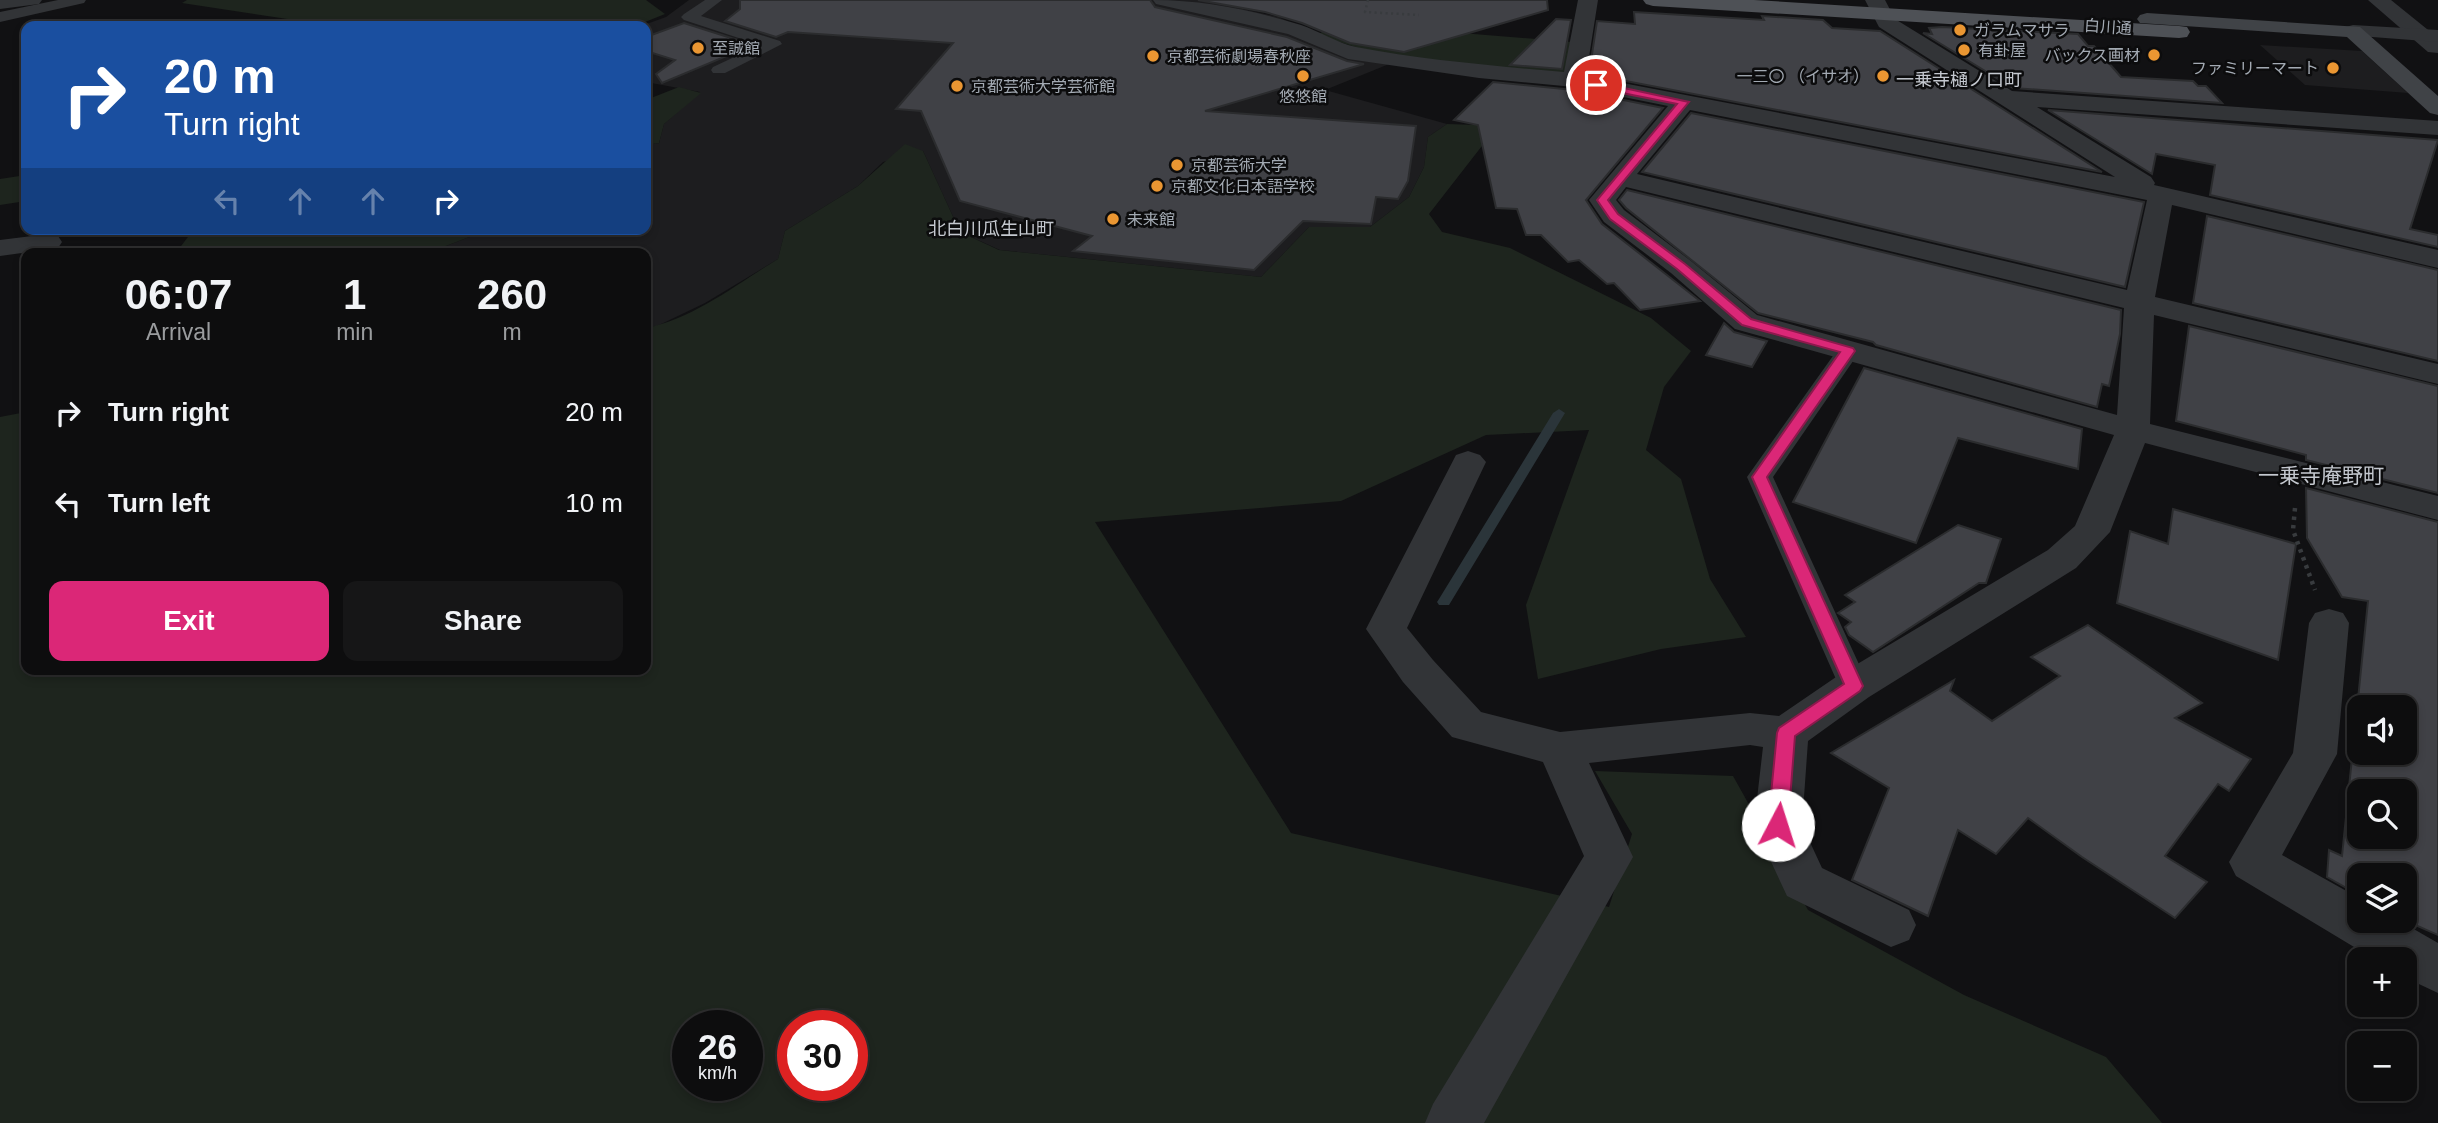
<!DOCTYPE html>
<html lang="en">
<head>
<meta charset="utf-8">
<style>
  body { margin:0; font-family:Arial,"Noto Sans JP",sans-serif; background:#161617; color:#f1f3f6; height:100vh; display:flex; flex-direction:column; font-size:26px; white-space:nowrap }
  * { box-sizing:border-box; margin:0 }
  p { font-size:23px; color:#9a9c9e }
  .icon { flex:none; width:38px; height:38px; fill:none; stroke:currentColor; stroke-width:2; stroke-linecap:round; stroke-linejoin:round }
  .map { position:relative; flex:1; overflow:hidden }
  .side { position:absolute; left:21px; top:248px; width:630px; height:427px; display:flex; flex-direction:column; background:#0d0d0e; border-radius:14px; box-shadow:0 4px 10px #0003,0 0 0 2px #2d2d2e }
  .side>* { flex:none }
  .hud { position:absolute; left:21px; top:21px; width:630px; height:214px; border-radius:14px; box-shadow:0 4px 10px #0003,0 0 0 2px #2d2d2e; background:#1a4fa0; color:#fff; overflow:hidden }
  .controls { position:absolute; left:2347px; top:695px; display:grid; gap:14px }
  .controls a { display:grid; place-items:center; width:70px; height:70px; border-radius:14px; background:#0d0d0e; box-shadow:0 4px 10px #0003,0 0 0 2px #2d2d2e; font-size:35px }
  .speed { position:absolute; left:672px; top:1010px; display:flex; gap:14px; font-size:35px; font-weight:700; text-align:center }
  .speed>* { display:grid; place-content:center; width:91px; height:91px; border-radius:50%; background:#0d0d0e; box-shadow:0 4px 10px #0003,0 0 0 2px #2d2d2e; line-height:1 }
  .speed small { font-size:18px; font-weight:400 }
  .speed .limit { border:10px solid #d22; background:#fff; color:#111 }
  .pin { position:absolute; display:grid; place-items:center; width:60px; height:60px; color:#fff; margin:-30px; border:4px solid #fff; border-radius:50%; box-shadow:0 2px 7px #0007 }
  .me { position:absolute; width:77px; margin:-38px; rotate:5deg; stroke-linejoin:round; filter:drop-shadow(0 0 5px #0008) }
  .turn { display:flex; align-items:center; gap:24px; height:147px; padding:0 28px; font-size:32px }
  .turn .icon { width:91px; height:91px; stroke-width:2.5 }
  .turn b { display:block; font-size:49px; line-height:60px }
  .lanes { display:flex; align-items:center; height:66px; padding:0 28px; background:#0003; justify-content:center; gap:35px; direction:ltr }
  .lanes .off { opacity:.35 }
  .eta { display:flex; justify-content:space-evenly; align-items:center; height:119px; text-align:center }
  .eta b { font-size:42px; font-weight:600; line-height:49px }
  .button { display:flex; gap:14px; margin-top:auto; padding:14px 28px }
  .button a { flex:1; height:80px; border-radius:14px; background:#db2777; color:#fff; font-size:28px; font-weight:600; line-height:80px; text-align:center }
  .button a+a { background:#161617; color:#f1f3f6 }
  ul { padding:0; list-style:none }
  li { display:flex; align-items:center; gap:21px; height:91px; padding:0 28px }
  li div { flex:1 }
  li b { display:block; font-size:26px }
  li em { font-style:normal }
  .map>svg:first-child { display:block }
  .built { fill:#1d1d1f }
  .green { fill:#1e251e; fill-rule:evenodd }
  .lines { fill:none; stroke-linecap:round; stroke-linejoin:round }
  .stream { fill:#2b353a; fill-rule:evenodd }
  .building { fill:#404146; stroke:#2b2c2e; stroke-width:2; fill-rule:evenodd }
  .path-far1 { stroke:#383b3e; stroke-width:2.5; stroke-dasharray:2 3.5; stroke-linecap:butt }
  .path { stroke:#383b3e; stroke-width:4.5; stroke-dasharray:3.5 5; stroke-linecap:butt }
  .service { fill:#323437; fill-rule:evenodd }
  .minor { fill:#323437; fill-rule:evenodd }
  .tertiary { fill:#323437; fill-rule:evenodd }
  .secondary { fill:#404347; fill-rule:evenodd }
  .primary { fill:#4e5156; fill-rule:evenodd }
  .route { fill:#db2777; stroke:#8e194d; stroke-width:2 }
  .poi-dot { fill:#ea9632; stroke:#0c0c0d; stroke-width:2.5 }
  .labels { text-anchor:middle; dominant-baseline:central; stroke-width:5; stroke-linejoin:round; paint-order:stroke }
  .far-street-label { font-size:16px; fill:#a3aab3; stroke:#0c0c0d }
  .far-poi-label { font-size:16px; fill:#a3aab3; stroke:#0c0c0d; text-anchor:start }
  .far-neighbourhood-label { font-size:18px; fill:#c4c8cf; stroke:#0c0c0d }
  .neighbourhood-label { font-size:21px; fill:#c4c8cf; stroke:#0c0c0d }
</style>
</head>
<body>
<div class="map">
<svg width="2438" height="1123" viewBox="0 0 2438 1123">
  <rect width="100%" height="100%" fill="#111113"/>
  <g class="built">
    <path d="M 689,0 L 1203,0 L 1279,17 L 1322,39 L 1404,58 L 1325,90 L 1447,124 L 1428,137 L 1424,167 L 1409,197 L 1370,227 L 1309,227 L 1261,277 L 1000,250 L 960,232 L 923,151 L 883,162 L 858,186 L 785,231 L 778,259 L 705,303 L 657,326 L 646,328 L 646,254 L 425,254 L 490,229 L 646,229 L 646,145 L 659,143 L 664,124 L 700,92 L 646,82 L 646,26 L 641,26 L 666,17 Z"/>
    <path d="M 2260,45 L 2362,51 L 2408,93 L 2305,85 Z"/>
  </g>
  <g class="green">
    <path d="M 187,0 L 646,0 L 665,14 L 635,26 L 334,26 L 182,3 Z"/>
    <path d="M 1331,27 L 1437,31 L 1573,42 L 1569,72 L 1563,74 L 1426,60 L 1362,49 L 1317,35 Z"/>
    <path d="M 679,87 L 701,93 L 664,124 L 659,143 L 646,145 L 646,100 Z"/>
    <path d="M 1447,124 L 1477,125 L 1485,142 L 1429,214 L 1442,232 L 1510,248 L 1651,318 L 1691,351 L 1664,387 L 1646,450 L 1681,479 L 1710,579 L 1746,637 L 1661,649 L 1538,679 L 1526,605 L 1589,430 L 1486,435 L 1341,501 L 1095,522 L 1291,833 L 1609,907 L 1632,834 L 1595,771 L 1733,776 L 1808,910 L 1964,995 L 2106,1057 L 2162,1123 L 0,1123 L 0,417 L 26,412 L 26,670 L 646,670 L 646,328 C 693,319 737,284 778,259 L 785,231 L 858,186 L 905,144 L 923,151 L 960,232 L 999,250 L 1261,277 L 1309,227 L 1370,227 L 1409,197 L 1424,167 L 1428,137 ZM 688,1026 L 747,1026 L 747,1085 L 688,1085 ZM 793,1026 L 852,1026 L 852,1085 L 793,1085 Z"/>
    <path d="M 26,175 L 26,201 L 0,205 L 0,179 Z"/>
    <path d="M 194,229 L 490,229 L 425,254 L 175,254 Z"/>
  </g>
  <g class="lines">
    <path class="stream" d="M 1559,409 L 1565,413 L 1449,605 L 1439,605 L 1437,602 L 1439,599 L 1553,413 Z"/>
  </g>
  <g class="building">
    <path d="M 740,0 L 1150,0 L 1155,7 L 1287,37 L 1347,61 L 1364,64 L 1205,111 L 1416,126 L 1408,181 L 1398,199 L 1376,197 L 1371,224 L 1303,221 L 1254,270 L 1073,251 L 1092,236 L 960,201 L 921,111 L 896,109 L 953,43 L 788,32 L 776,37 L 725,21 L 740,9 Z"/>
    <path d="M 1198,0 L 1547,0 L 1548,10 L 1404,52 L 1350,43 L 1302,23 L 1265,12 Z"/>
    <path d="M 1634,12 L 1764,20 L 1762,16 L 1823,20 L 1832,28 L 1880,31 L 2102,172 L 1589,74 L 1597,21 L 1635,24 Z"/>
    <path d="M 1556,19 L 1571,20 L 1562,69 L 1510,65 Z"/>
    <path d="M 684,23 L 753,45 L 662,83 L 656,74 L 675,60 L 646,51 L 646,37 Z"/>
    <path d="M 1942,27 L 2078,34 L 2088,46 L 2094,46 L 2121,77 L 2193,81 L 2198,86 L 2206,86 L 2222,103 L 2013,88 L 1923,33 L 1932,34 L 1929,28 Z"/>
    <path d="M 1493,82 L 1574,90 L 1663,108 L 1586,200 L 1602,224 L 1700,301 L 1640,310 L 1614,283 L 1607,284 L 1579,260 L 1568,262 L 1541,235 L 1526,235 L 1517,209 L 1496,208 L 1478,125 L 1454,120 Z"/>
    <path d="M 2048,110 L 2438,140 L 2410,229 L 2438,235 L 2438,247 L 2210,195 L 2215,165 L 2156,154 L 2152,174 Z"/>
    <path d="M 1691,113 L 2144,202 L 2125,287 L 1642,172 Z"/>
    <path d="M 1627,190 L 2121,310 L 2120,334 L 2109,386 L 2102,384 L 2097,407 L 1876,345 L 1873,342 L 1758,313 L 1626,208 L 1619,200 Z"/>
    <path d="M 2207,216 L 2438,270 L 2438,361 L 2193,303 Z"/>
    <path d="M 1724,323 L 1734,332 L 1767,341 L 1752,367 L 1706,355 Z"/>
    <path d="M 2189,326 L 2438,386 L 2438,493 L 2306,460 L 2306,455 L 2176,421 Z"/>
    <path d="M 1864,368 L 2082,429 L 2078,469 L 1958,438 L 1916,543 L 1793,502 Z"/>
    <path d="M 2306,488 L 2438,522 L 2438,935 L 2404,920 L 2404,875 L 2359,875 L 2359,895 L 2327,877 L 2329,850 L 2342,856 L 2368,601 L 2342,597 L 2307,538 ZM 2359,707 L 2404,707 L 2404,752 L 2359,752 ZM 2359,791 L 2404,791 L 2404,836 L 2359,836 Z"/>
    <path d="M 2173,509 L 2296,544 L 2278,660 L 2117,603 L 2130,531 L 2168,544 Z"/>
    <path d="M 1958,525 L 2001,539 L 1986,583 L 1979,583 L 1873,652 L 1849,635 L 1845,627 L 1851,622 L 1838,613 L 1855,602 L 1845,595 Z"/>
    <path d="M 2088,625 L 2202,703 L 2175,718 L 2251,759 L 2229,791 L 2218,784 L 2165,856 L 2207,882 L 2175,918 L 2082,857 L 2028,818 L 1996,854 L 1958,830 L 1928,916 L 1852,880 L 1889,788 L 1831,753 L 1954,680 L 1950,691 L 1992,721 L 2060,676 L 2031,657 Z"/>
  </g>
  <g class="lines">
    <path class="path-far1" d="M 1368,0 L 1365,12 L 1419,15"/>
    <path class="path" d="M 2295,508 L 2293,530 L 2315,590"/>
    <g class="service">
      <path d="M 58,0 L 86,0 L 84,3 L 0,22 L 0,12 Z"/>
      <path d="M 705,0 L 722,0 L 701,16 L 780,41 L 782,44 L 725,73 L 713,73 L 711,70 L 713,67 L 760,45 L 684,20 L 681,17 L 684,14 Z"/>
      <path d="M 1848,344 L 1856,346 L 1860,351 L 1773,477 L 1869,686 L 1865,694 L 1854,697 L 1843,694 L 1839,686 L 1747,477 L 1840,346 Z"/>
    </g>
    <g class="minor">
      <path d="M 0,0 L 42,0 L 39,4 L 0,9 Z"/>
      <path d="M 1153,0 C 1204,0 1252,10 1301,25 C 1319,31 1337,43 1356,47 C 1424,60 1495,66 1564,72 L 1578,0 L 1598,0 L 1586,76 L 2115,177 L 1879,27 L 1865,0 L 1885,0 L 1895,19 L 2012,91 L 2438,121 L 2438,135 L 2037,107 L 2151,177 L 2155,183 L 2154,185 L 2438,250 L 2438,268 L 2172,205 L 2155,297 L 2438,364 L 2438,384 L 2154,315 L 2150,424 L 2438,496 L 2438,520 L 2145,443 L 2110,532 L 2076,568 L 1869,697 L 1808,741 L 1802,825 L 1822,868 L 1909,910 L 1916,925 L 1909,940 L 1891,947 L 1787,896 L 1754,825 L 1763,747 L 1750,745 L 1589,763 L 1633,857 L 1484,1123 L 1425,1123 L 1433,1104 L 1584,856 L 1543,762 L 1452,737 L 1403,682 L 1366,629 L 1456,455 L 1468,451 L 1480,455 L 1486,462 L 1407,628 L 1433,660 L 1481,712 L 1560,732 L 1750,713 L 1779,716 L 1839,675 L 2048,550 L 2075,526 L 2114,435 L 1735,329 L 1671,273 L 1604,222 L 1589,200 L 1668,106 L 1574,87 L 1479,78 L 1348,59 L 1288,34 L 1156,4 ZM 1690,110 L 2147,200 L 2127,290 L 1637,174 ZM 1626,187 L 2124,308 L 2117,415 L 1757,315 L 1691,261 L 1624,210 L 1616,200 Z"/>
      <path d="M 2368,0 L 2391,0 L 2438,38 L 2438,53 L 2428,52 Z"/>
      <path d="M 48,234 L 58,236 L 62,242 L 58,248 L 0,256 L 0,240 Z"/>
      <path d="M 2329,609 L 2343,613 L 2349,623 L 2337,754 L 2282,855 L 2359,898 L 2359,920 L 2398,920 L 2438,943 L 2438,993 L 2404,977 L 2404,959 L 2374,959 L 2236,876 L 2229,862 L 2293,753 L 2309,623 L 2315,613 Z"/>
    </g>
    <path class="tertiary" d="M 2353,25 L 2438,30 L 2438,42 L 2346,35 L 2342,31 L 2346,27 Z"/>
    <path class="secondary" d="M 2147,13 L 2360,27 L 2438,96 L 2438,115 L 2430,113 L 2347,37 L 2140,23 L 2137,19 L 2140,15 Z"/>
    <path class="primary" d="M 1643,0 L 1754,0 L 2179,26 L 2187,27 L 2190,32 L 2187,37 L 2179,38 L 1653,6 L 1646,4 Z"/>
  </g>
  <path class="route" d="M 1596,82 L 1689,102 L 1608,200 L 1618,214 L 1685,264 L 1751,319 L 1853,348 L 1855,351 L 1767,477 L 1863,686 L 1860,691 L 1795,736 L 1788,825 L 1785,830 L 1778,833 L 1771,830 L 1768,825 L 1777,733 L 1779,728 L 1844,684 L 1752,477 L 1840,352 L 1742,325 L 1677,269 L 1610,219 L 1597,200 L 1677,104 L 1592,87 L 1591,85 Z"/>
  <g class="poi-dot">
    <circle cx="1960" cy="30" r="7"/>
    <circle cx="698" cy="48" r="7"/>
    <circle cx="1964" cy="50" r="7"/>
    <circle cx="2154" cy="55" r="7"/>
    <circle cx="1153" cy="56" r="7"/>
    <circle cx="2333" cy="68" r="7"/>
    <circle cx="1303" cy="76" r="7"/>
    <circle cx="1883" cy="76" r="7"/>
    <circle cx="957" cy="86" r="7"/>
    <circle cx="1177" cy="165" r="7"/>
    <circle cx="1157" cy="186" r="7"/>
    <circle cx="1113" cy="219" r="7"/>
  </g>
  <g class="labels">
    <g class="far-street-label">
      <text transform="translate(2108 27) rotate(4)">白川通</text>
    </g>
    <g class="far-poi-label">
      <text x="1974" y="30">ガラムマサラ</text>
      <text x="712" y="48">至誠館</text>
      <text x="1978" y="50">有卦屋</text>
      <text x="2140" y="55" text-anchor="end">バックス画材</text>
      <text x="1167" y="56">京都芸術劇場春秋座</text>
      <text x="2319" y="68" text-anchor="end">ファミリーマート</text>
      <text x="1869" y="76" text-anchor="end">一三〇 （イサオ）</text>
      <text x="971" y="86">京都芸術大学芸術館</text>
      <text x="1303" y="96" text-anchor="middle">悠悠館</text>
      <text x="1191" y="165">京都芸術大学</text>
      <text x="1171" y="186">京都文化日本語学校</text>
      <text x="1127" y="219">未来館</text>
    </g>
    <g class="far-neighbourhood-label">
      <text x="1959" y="80">一乗寺樋ノ口町</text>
      <text x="991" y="229">北白川瓜生山町</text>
    </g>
    <g class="neighbourhood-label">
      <text x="2321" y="475">一乗寺庵野町</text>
    </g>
  </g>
</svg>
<div class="controls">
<a><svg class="icon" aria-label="sound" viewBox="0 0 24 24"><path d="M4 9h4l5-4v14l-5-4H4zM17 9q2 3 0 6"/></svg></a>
<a><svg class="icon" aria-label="search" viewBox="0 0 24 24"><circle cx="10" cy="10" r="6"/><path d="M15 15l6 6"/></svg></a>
<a><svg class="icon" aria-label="layers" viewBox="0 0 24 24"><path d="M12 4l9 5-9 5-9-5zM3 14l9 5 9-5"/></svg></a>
<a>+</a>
<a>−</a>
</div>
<div class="speed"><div>26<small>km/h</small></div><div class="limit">30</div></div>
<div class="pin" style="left:1596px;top:85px;background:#d93025"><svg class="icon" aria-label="arrive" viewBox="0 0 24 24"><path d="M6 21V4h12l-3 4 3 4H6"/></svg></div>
<svg class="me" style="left:1778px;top:825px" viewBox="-20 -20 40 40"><circle r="19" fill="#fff"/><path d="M0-13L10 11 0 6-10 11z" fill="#db2777"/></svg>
<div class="hud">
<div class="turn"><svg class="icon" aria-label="right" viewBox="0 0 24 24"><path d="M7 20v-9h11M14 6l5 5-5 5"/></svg><div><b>20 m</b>Turn right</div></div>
<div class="lanes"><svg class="icon off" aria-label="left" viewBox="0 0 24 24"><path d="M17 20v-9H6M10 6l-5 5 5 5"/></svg><svg class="icon off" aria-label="ahead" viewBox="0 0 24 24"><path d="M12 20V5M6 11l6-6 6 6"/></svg><svg class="icon off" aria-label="ahead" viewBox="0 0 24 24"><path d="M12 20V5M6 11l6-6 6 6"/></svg><svg class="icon" aria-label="right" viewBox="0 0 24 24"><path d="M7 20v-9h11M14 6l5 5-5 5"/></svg></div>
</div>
<section class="side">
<div class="eta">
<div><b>06:07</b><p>Arrival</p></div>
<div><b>1</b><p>min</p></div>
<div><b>260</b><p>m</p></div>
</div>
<ul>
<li><svg class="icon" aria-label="right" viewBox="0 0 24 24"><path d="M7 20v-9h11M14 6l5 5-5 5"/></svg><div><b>Turn right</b></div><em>20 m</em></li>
<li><svg class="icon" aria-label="left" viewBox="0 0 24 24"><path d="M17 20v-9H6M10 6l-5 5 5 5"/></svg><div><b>Turn left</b></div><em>10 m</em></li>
</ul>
<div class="button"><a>Exit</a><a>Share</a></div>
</section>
</div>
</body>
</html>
